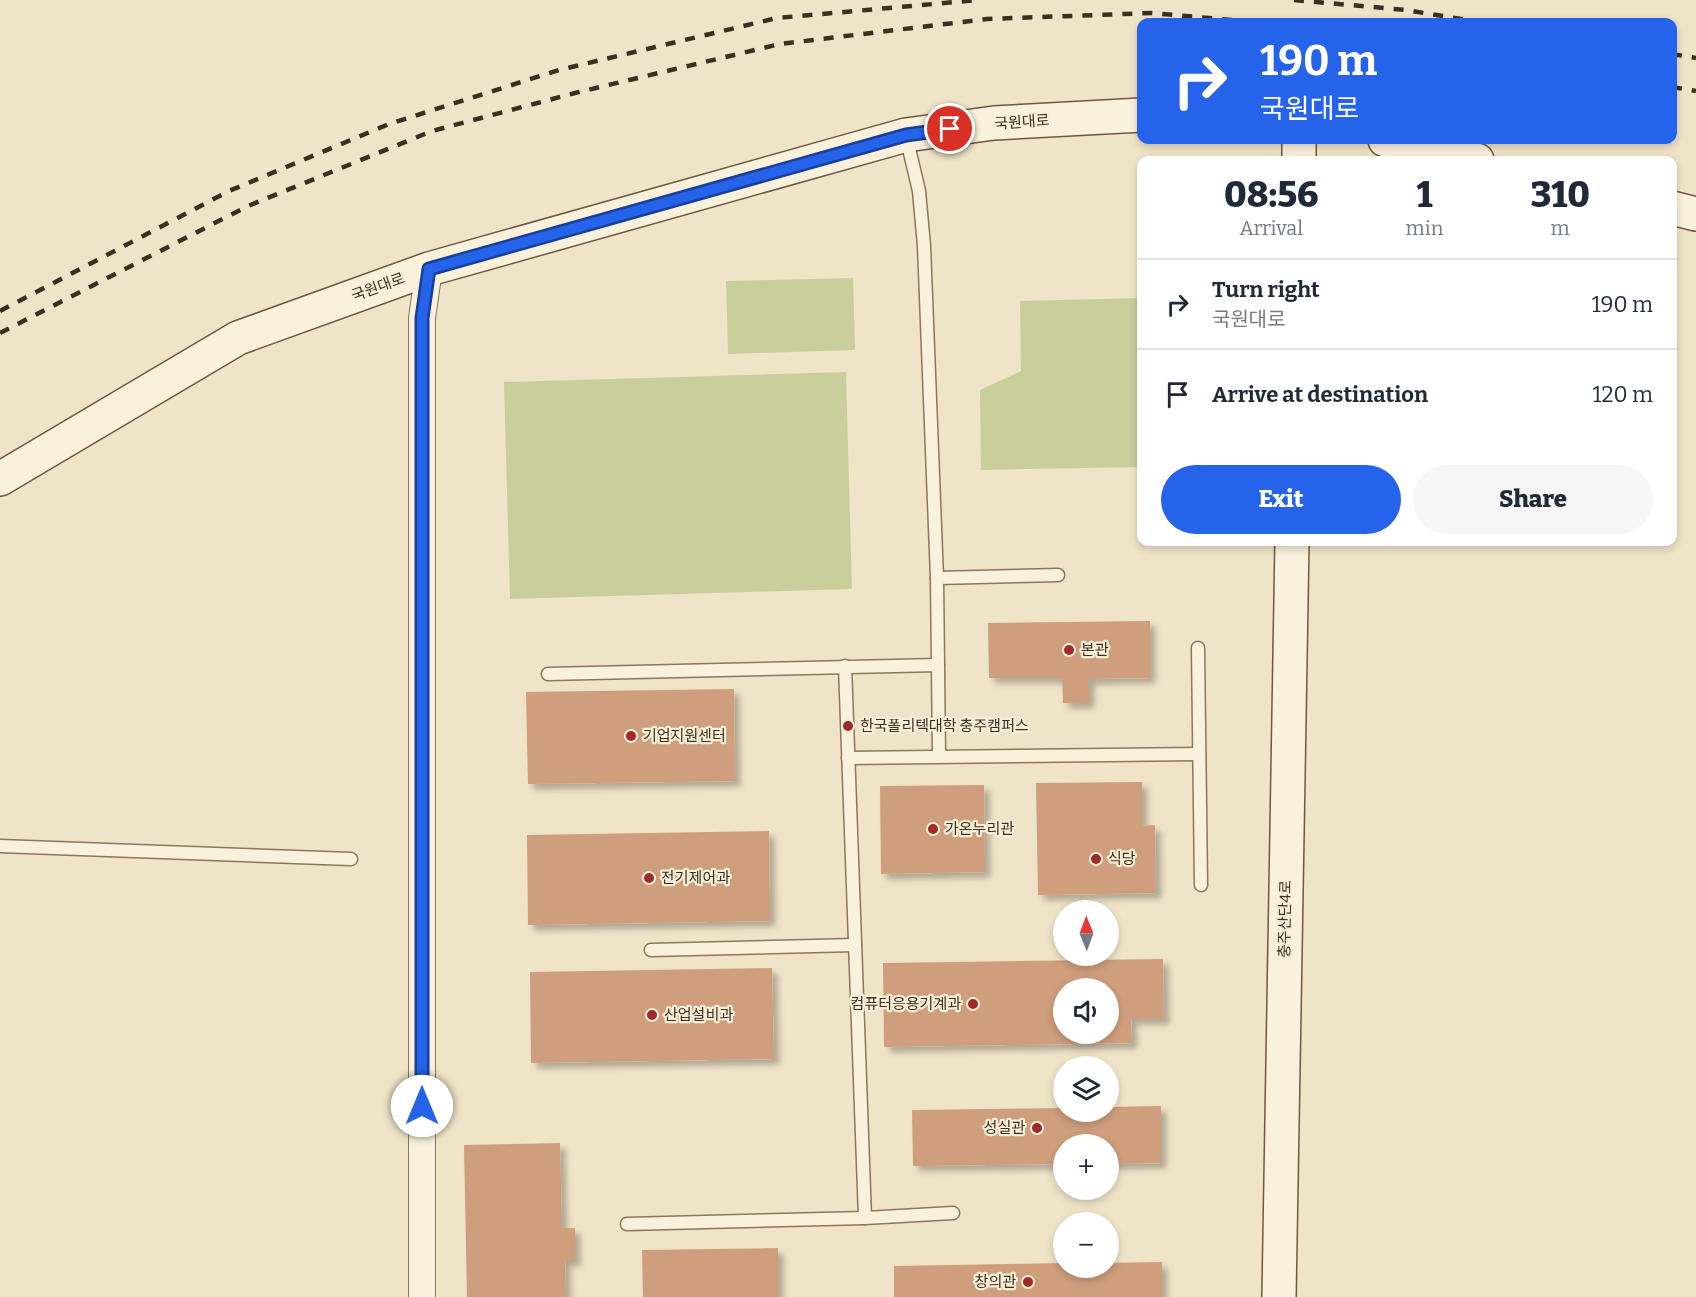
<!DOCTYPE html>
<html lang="en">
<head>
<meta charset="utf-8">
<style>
  body { margin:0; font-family:Bitter,"Noto Sans KR",serif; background:#f6f6f7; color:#1f2937; height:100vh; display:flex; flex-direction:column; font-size:22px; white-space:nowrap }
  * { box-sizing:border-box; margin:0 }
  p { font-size:20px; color:#747a83 }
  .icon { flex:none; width:33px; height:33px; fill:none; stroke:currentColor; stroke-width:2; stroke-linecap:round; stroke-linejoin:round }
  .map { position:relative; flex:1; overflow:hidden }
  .details { position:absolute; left:1137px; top:156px; width:540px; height:390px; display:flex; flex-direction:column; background:#fff; border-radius:12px; box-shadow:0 3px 9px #0003 }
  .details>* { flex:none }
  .guide { position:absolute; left:1137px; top:18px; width:540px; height:126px; border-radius:12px; box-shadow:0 3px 9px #0003; background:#2563eb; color:#fff; overflow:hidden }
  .needle { width:39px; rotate:359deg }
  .tools { position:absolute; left:1053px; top:900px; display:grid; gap:12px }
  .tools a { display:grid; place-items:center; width:66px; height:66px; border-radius:50%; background:#fff; box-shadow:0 3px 9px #0003; font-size:30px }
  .pin { position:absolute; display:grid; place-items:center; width:51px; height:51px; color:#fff; margin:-26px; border:3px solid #fff; border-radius:50%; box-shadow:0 2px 6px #0007 }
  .me { position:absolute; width:66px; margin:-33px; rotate:0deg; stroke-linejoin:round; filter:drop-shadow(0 0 4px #0008) }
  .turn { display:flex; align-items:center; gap:21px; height:126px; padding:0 24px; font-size:27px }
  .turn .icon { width:78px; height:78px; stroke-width:2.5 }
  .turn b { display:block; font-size:42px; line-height:51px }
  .eta { display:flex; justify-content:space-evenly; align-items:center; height:102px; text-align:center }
  .eta b { font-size:36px; font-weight:800; line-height:42px }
  .primary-button { display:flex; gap:12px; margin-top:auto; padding:12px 24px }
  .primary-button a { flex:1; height:69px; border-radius:36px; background:#2563eb; color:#fff; font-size:24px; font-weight:800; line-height:69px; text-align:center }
  .primary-button a+a { background:#f6f6f7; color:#1f2937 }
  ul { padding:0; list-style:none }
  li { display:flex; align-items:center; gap:18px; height:90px; padding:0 24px; border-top:2px solid #e0e1e3 }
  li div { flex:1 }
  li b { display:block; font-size:22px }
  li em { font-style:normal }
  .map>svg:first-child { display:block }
  .green { fill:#c9cf9b }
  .building { fill:#cf9f7d; fill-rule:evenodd; filter:url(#shadow) }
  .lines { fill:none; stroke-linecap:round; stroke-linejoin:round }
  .lane-casing { stroke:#8d765c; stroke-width:15 }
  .street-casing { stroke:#8d765c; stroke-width:28 }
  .secondary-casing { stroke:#6f573f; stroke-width:36 }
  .lane { stroke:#faf1dc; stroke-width:12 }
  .street { stroke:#faf1dc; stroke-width:26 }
  .secondary { stroke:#faf1dc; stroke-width:33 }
  .rail { stroke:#3d2e20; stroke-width:4.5; stroke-dasharray:10 10; stroke-linecap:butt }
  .route-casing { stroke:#184099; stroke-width:15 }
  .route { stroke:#2563eb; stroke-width:10 }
  .poi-dot { fill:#9e2a2b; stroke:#f7eed8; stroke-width:2 }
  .labels { text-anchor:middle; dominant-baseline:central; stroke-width:4.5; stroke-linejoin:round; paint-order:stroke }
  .street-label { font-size:15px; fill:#3d2e20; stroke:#f7eed8 }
  .poi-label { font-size:15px; fill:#3d2e20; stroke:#f7eed8; text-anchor:start }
</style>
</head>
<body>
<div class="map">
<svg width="1696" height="1297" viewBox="0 0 1696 1297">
  <defs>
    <filter id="shadow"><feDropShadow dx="5.5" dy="5.5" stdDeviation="3" flood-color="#0004"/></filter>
  </defs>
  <rect width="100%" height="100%" fill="#f0e4c8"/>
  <g class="green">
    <path d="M 853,278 L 855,350 L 728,354 L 726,281 Z"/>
    <path d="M 1141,298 L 1141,467 L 981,470 L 980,390 L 1021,371 L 1020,301 Z"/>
    <path d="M 846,372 L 852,589 L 510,599 L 504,382 Z"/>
  </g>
  <g class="building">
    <path d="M 1150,621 L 1150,678 L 1089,679 L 1089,703 L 1063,703 L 1062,678 L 989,678 L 988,623 Z"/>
    <path d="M 734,689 L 735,781 L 528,784 L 526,692 Z"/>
    <path d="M 1142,782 L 1142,826 L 1155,825 L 1156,893 L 1038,895 L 1036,783 Z"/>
    <path d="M 984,785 L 985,872 L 881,874 L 880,786 Z"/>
    <path d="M 769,831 L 770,921 L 528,925 L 527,835 Z"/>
    <path d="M 1163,959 L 1164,1019 L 1131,1019 L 1132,1043 L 884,1047 L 883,963 ZM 1064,988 L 1108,988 L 1108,1034 L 1064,1034 Z"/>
    <path d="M 772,968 L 774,1059 L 531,1063 L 530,972 Z"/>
    <path d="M 1161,1106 L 1161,1163 L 1108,1164 L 1108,1144 L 1064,1144 L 1064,1164 L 913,1166 L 912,1110 L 1064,1108 L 1064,1112 L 1108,1112 L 1108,1107 Z"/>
    <path d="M 560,1143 L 562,1228 L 575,1228 L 575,1261 L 565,1261 L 566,1297 L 467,1297 L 464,1145 Z"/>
    <path d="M 778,1248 L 778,1297 L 643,1297 L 642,1250 Z"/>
    <path d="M 1162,1262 L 1162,1297 L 894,1297 L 894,1266 L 1064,1263 L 1064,1268 L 1108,1268 L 1108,1263 Z"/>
  </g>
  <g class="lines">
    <g class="lane-casing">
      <g id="lane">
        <path d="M 906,136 L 919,191 L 924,246 L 937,578 L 939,756"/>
        <path d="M 937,578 L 1058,575"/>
        <path d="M 1198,648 L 1201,885"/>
        <path d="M 845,666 L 865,1218"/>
        <path d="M 548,674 L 938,665"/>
        <path d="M 848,758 L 1199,754"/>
        <path d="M 0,846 L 351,859"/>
        <path d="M 651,950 L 855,945"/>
        <path d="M 627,1224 L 865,1218 L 953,1213"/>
      </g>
    </g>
    <g class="street-casing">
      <path id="street" d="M 422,1297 L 422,318 L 429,269"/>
    </g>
    <g class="secondary-casing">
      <g id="secondary">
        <path d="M 1385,140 L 1477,160"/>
        <path d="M 1299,160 L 1299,140"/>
        <path d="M 1672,208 L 1696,214"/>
        <path d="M 0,479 L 238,338 L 429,269 L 906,135 L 994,123 L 1142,115"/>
        <path d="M 1279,1297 L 1292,542"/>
      </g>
    </g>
    <use href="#lane" class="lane"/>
    <use href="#street" class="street"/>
    <use href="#secondary" class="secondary"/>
    <g class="rail">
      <path d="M 1294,0 L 1406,10 L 1479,22"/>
      <path d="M 1672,54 L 1696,58"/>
      <path d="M 1672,87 L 1696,91"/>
      <path d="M 0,311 L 229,191 L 389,124 L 559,70 L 777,18 L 978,0"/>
      <path d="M 0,333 L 248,206 L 432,131 L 575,93 L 780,44 L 987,19 L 1152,13 L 1255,22"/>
    </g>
  </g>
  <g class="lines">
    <g class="route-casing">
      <path id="route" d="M 422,1106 L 422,318 L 429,269 L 906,135 L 950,129"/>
    </g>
    <use href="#route" class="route"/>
  </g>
  <g class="poi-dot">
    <circle cx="1069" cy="650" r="6"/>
    <circle cx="848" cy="726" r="6"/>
    <circle cx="631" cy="736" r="6"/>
    <circle cx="933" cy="829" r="6"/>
    <circle cx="1096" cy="859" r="6"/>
    <circle cx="649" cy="878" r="6"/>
    <circle cx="973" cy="1004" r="6"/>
    <circle cx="652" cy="1015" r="6"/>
    <circle cx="1037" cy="1128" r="6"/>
    <circle cx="1028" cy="1282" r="6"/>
  </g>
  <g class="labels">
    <g class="street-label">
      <text transform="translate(1022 122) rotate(-4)">국원대로</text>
      <text transform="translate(378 287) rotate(-20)">국원대로</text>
      <text transform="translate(1285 919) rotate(-89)">충주산단4로</text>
    </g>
    <g class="poi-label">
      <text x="1081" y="650">본관</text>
      <text x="860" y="726">한국폴리텍대학 충주캠퍼스</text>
      <text x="643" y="736">기업지원센터</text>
      <text x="945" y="829">가온누리관</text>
      <text x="1108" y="859">식당</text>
      <text x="661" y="878">전기제어과</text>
      <text x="961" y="1004" text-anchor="end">컴퓨터응용기계과</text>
      <text x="664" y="1015">산업설비과</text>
      <text x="1025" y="1128" text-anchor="end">성실관</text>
      <text x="1016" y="1282" text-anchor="end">창의관</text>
    </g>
  </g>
</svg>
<div class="tools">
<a><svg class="needle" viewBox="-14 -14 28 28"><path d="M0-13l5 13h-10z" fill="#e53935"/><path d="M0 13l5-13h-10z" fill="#747a83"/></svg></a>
<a><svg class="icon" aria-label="sound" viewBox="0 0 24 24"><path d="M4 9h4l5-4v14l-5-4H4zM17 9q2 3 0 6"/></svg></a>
<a><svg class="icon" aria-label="layers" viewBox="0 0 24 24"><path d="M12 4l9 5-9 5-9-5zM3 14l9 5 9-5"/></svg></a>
<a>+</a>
<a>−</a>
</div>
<div class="pin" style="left:950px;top:129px;background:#d93025"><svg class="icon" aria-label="arrive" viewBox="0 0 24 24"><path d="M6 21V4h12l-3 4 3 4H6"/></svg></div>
<svg class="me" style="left:422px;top:1106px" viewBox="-20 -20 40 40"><circle r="19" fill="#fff"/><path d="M0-13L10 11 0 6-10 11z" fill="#2563eb"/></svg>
<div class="guide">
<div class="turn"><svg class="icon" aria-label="right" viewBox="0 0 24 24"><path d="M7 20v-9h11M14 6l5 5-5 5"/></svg><div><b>190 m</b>국원대로</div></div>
</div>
<section class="details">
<div class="eta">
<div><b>08:56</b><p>Arrival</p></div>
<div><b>1</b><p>min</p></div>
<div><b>310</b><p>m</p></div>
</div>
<ul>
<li><svg class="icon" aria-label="right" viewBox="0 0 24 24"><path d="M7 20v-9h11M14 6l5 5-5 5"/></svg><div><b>Turn right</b><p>국원대로</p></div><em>190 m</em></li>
<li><svg class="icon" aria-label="arrive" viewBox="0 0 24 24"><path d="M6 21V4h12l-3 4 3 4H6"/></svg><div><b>Arrive at destination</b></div><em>120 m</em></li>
</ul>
<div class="primary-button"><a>Exit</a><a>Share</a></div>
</section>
</div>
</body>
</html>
